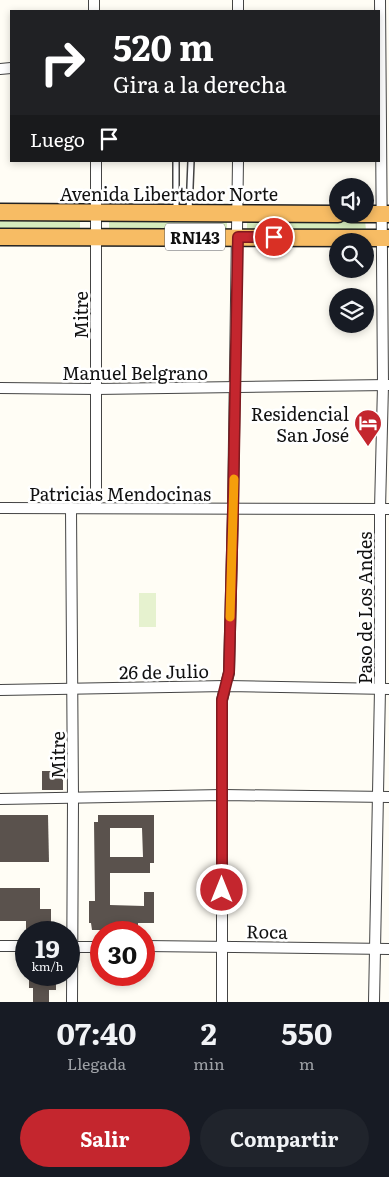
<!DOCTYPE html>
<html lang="es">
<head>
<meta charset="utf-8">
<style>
  body { margin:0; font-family:Literata,serif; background:#20242c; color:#f1f3f6; height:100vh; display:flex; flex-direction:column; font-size:19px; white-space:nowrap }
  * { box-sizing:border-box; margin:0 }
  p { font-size:16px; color:#9ea1a6 }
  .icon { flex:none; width:28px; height:28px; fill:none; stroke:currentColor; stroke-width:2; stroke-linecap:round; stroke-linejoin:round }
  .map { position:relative; height:1002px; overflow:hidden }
  .details { display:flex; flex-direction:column; background:#171b24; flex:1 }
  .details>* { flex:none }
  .guide { position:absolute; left:10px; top:10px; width:370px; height:152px; border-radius:0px; box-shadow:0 2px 8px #0003; background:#202124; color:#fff; overflow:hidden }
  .fabs { position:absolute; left:329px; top:178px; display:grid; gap:10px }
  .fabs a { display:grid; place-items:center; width:45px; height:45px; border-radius:50%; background:#171b24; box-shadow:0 2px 8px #0003; font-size:25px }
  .speed { position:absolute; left:15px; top:921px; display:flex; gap:10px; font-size:25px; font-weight:700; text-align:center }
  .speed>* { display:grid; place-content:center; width:65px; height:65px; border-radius:50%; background:#171b24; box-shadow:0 2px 8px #0003; line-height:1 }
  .speed small { font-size:12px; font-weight:400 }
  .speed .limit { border:8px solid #d22; background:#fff; color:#111 }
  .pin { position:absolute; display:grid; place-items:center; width:42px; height:42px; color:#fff; margin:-21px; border:2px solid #fff; border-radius:50%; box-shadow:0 1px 5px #0007 }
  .me { position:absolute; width:55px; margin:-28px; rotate:0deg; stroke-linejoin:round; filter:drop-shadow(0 0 4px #0008) }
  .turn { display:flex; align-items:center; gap:18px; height:105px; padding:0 20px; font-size:22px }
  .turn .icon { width:65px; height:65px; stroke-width:2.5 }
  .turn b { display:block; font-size:35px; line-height:42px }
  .then { display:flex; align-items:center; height:48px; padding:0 20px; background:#0003; gap:10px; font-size:19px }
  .eta { display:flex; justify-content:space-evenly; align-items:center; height:85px; text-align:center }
  .eta b { font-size:30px; font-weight:700; line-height:35px }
  .action { display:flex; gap:10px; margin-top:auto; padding:10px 20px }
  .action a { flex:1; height:58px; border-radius:30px; background:#c4262e; color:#fff; font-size:20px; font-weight:700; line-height:58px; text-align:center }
  .action a+a { background:#20242c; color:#f1f3f6 }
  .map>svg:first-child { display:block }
  .green { fill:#d5ebbd }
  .pitch { fill:#e6f2cf }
  .building { fill:#5a524d; fill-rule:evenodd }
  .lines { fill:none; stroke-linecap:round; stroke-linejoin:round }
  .service-casing { stroke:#444; stroke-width:8 }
  .minor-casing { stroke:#444; stroke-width:12 }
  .trunk-casing { stroke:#222; stroke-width:19 }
  .service { stroke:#fff; stroke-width:5 }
  .minor { stroke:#fff; stroke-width:10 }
  .trunk { stroke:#f7bc64; stroke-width:16 }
  .route-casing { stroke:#7f191e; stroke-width:12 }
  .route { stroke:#c4262e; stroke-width:9 }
  .slow { stroke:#f59e0b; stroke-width:9 }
  .labels { text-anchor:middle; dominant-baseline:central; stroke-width:5; stroke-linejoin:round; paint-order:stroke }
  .shield { fill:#fff; stroke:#585858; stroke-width:1 }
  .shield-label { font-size:16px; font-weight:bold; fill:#111 }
  .street-label { font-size:18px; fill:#111; stroke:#fff }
  .poi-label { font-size:18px; fill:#111; stroke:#fff; text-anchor:end }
</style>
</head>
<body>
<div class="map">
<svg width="389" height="1002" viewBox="0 0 389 1002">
  <rect width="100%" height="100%" fill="#fffdf5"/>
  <g class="green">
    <path d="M 227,217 L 227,230 L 109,230 L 109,218 Z"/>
    <rect x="0" y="218" width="80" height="13"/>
    <path d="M 365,219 L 366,231 L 247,232 L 247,220 Z"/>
  </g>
  <rect class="pitch" x="139" y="593" width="17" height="34"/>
  <g class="building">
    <rect x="42" y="771" width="21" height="19"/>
    <path d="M 0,815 L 48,815 L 49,862 L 0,862 Z"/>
    <path d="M 98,815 L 154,815 L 154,863 L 150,863 L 150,873 L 110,873 L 110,905 L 144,906 L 144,892 L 154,892 L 154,923 L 138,923 L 138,926 L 115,926 L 115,930 L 92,930 L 91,923 L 89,923 L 89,901 L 95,901 L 94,822 L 98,822 ZM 110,828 L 142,828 L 143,857 L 110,857 Z"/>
    <path d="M 0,888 L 40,888 L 40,909 L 51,909 L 51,929 L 26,929 L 26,921 L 0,921 Z"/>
    <path d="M 33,975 L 52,975 L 52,978 L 56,978 L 56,990 L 49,990 L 49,1002 L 33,1002 L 33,988 L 29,988 L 29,979 L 33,979 Z"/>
  </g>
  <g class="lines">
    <g class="service-casing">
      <g id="service">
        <path d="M 176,161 L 176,211"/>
        <path d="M 189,212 L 191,161"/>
      </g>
    </g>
    <g class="minor-casing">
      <g id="minor">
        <path d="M 94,0 L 94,11"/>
        <path d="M 238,11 L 238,0"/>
        <path d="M 0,69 L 11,68"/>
        <path d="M 96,161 L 96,508"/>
        <path d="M 0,388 L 96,389 L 388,385"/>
        <path d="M 0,508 L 389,509"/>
        <path d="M 71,508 L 73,799 L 72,1002"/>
        <path d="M 0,690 L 226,686 L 389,689"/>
        <path d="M 0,799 L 223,795 L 389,797"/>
        <path d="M 0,946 L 26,946"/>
        <path d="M 144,946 L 389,949"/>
        <path d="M 69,947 L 101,947"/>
        <path d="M 222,1002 L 222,700 L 229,673 L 233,509 L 238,161"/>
        <path d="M 374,1002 L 380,689 L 380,509 L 383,385 L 380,0"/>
      </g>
    </g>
    <g class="trunk-casing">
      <g id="trunk">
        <path d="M 0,212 L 338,214"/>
        <path d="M 351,214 L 389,214"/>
        <path d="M 0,237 L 389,238"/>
      </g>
    </g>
    <use href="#service" class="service"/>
    <use href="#minor" class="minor"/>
    <use href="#trunk" class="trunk"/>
  </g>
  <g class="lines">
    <g class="route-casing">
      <path id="route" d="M 222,890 L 222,700 L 229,672 L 233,510 L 238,237 L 274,237"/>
    </g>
    <use href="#route" class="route"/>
    <path class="slow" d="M 230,617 L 234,479"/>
  </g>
  <defs>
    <g id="hotel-pin" transform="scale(1.4375)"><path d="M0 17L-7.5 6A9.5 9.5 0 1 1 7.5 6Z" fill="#c4262e" stroke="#fff"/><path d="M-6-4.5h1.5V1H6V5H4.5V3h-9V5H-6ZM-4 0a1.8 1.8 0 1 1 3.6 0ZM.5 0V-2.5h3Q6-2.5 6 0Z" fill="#fff"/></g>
  </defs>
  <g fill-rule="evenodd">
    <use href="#hotel-pin" x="368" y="423"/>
  </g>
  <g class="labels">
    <rect class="shield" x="165" y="223.5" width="60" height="27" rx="4"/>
    <g class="shield-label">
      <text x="195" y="237">RN143</text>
    </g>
    <g class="street-label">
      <text x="169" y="193">Avenida Libertador Norte</text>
      <text transform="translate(80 315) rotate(-90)">Mitre</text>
      <text x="135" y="372">Manuel Belgrano</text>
      <text x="120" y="493">Patricias Mendocinas</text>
      <text transform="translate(364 608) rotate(-90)">Paso de Los Andes</text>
      <text transform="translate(164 671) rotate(-1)">26 de Julio</text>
      <text transform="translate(57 755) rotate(-90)">Mitre</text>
      <text transform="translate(267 931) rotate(1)">Roca</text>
    </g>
    <g class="poi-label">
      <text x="349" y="413">Residencial<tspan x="349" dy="21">San José</tspan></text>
    </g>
  </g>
</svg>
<div class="fabs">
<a><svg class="icon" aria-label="sound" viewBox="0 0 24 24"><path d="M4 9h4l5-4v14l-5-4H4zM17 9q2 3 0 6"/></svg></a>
<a><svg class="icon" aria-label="search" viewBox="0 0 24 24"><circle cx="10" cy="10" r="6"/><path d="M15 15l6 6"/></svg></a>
<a><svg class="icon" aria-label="layers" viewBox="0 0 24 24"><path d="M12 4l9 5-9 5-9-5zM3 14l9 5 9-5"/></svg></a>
</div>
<div class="speed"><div>19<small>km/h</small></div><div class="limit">30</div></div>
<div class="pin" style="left:274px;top:237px;background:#d93025"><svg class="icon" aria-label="arrive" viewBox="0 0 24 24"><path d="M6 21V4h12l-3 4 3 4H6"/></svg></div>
<svg class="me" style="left:222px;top:890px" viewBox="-20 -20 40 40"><circle r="17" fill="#c4262e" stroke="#fff" stroke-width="3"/><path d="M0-11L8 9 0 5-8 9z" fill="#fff"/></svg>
<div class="guide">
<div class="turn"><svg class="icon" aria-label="right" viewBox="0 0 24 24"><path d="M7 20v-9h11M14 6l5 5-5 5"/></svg><div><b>520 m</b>Gira a la derecha</div></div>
<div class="then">Luego<svg class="icon" aria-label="arrive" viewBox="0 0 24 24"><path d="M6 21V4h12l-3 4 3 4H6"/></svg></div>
</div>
</div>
<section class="details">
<div class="eta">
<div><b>07:40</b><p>Llegada</p></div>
<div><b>2</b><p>min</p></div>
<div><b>550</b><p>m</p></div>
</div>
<div class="action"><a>Salir</a><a>Compartir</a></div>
</section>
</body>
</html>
